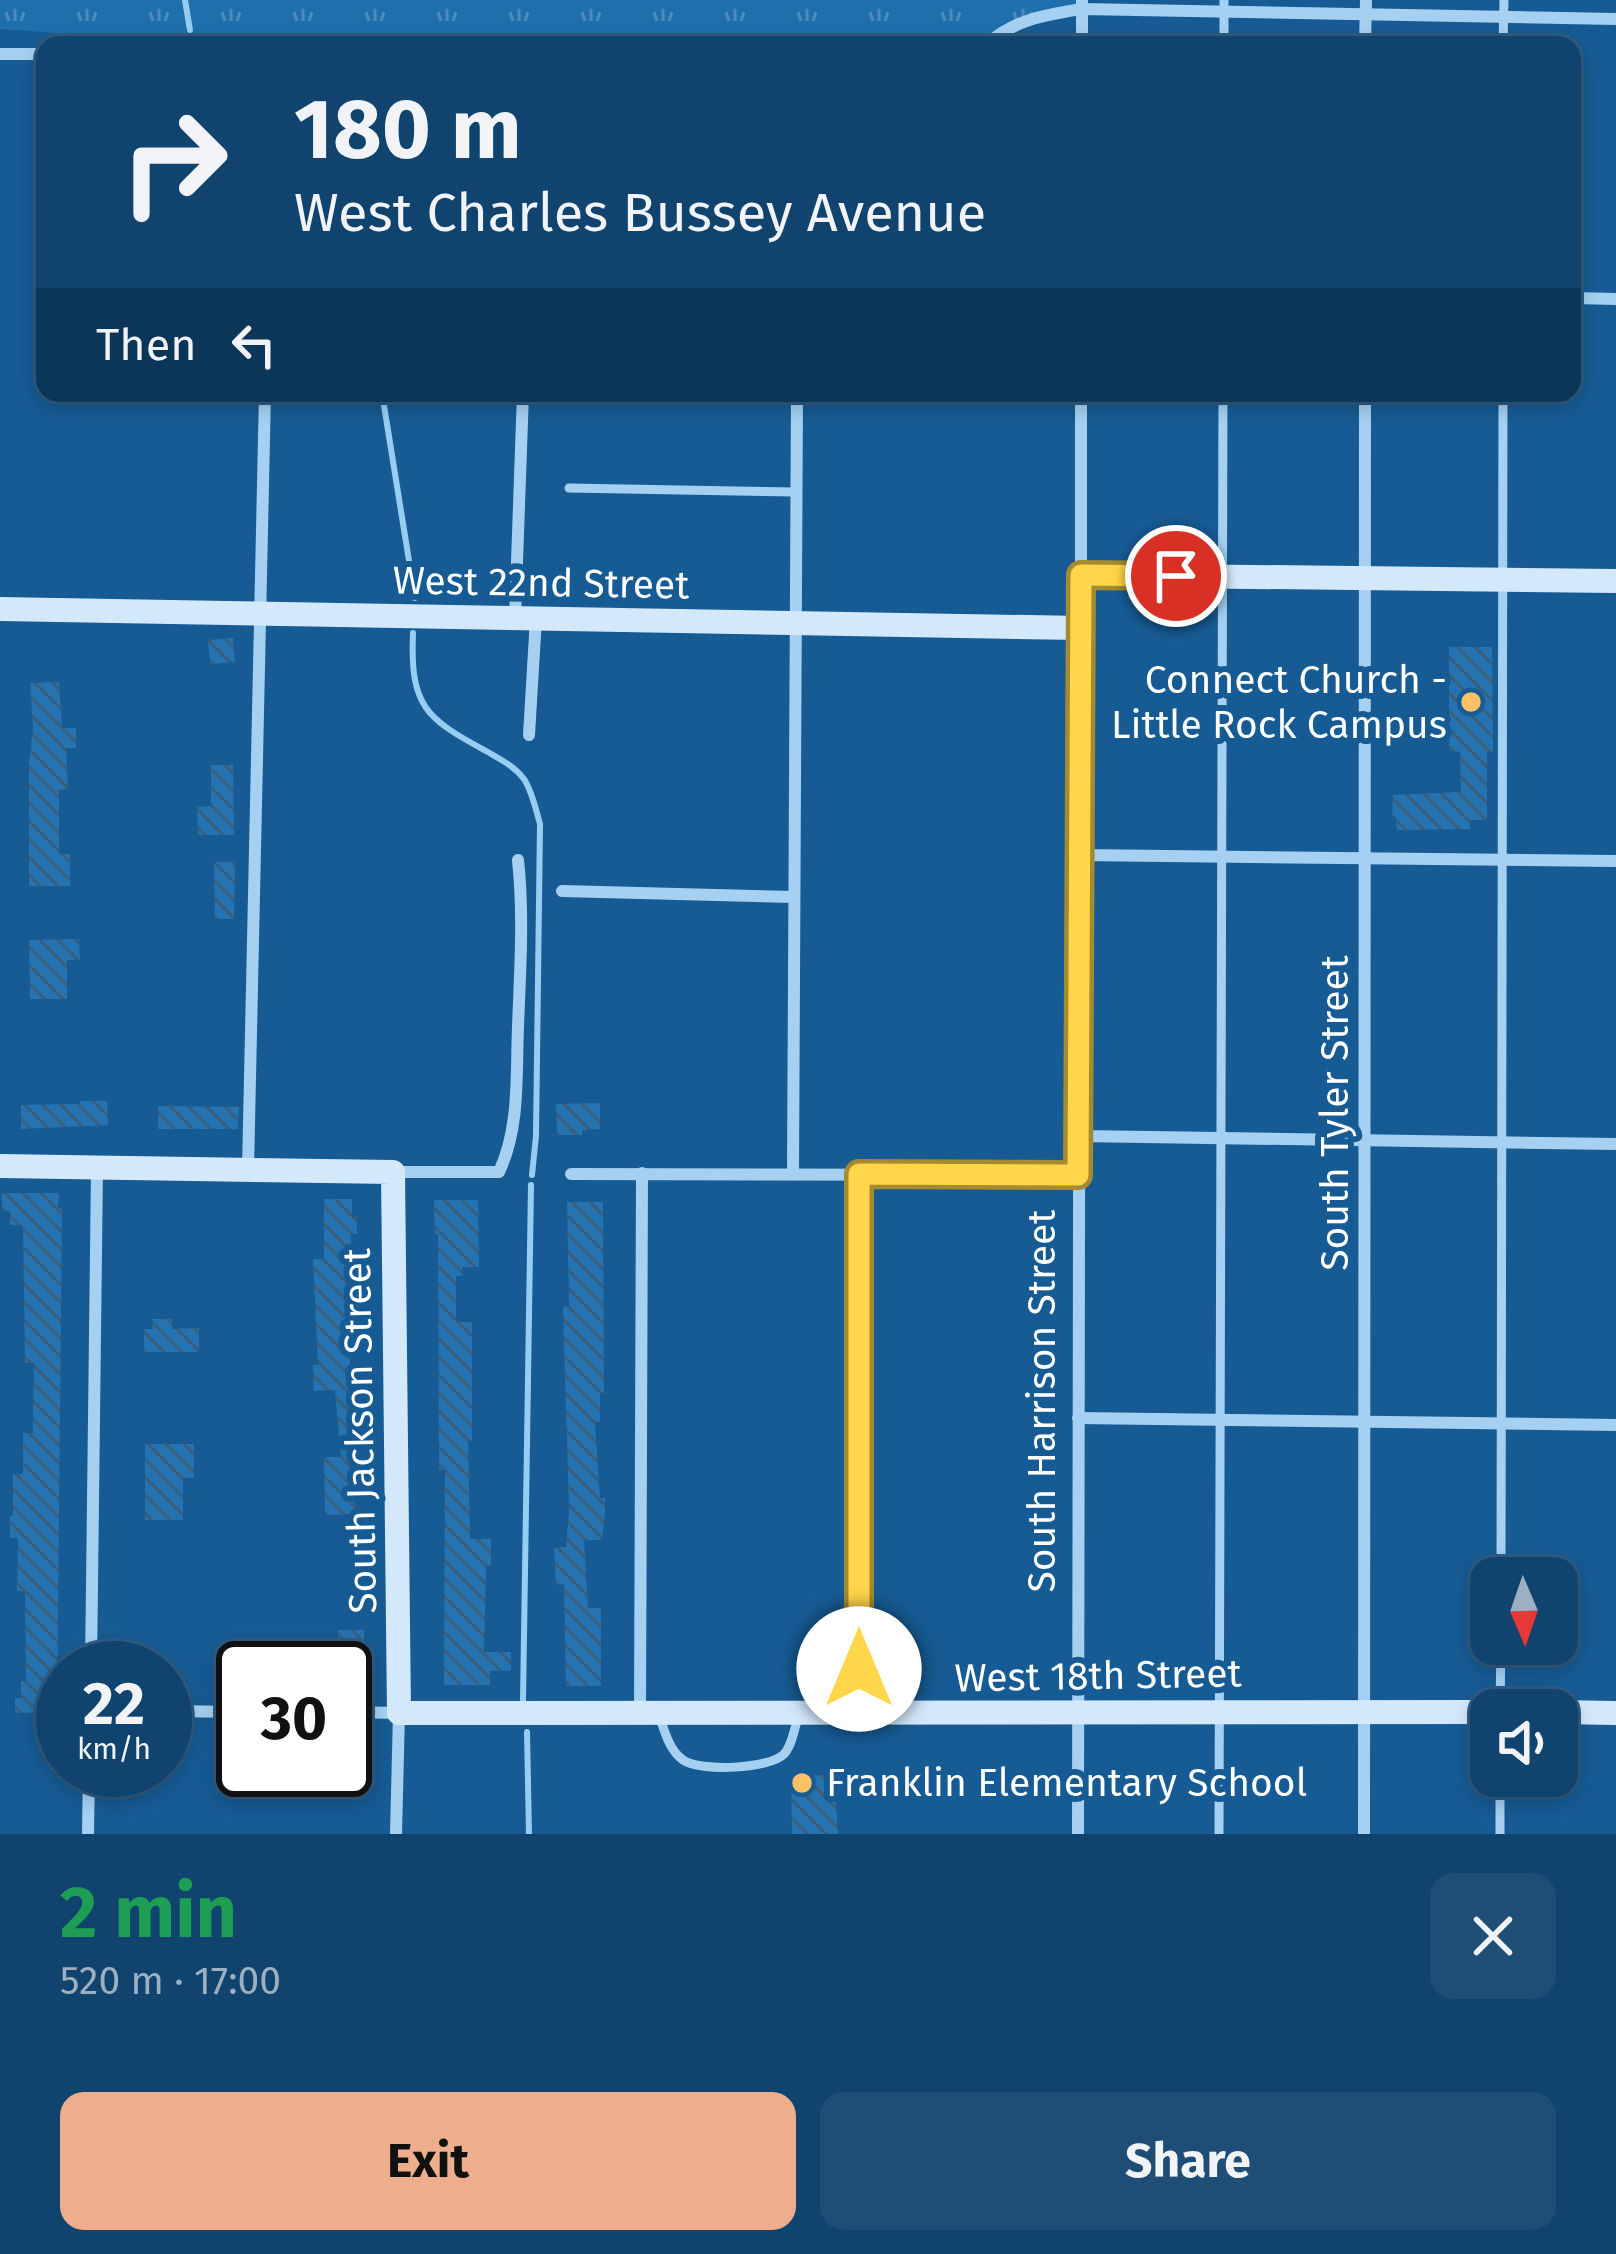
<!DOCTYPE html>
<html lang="en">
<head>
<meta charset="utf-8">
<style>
  body { margin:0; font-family:"Fira Sans",sans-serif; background:#1e4e76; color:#f1f3f6; height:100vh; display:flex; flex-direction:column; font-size:45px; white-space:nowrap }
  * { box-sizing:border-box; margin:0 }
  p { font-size:39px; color:#9cb0c2 }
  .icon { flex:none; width:66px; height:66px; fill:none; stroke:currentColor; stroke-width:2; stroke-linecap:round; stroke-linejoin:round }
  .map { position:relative; height:1834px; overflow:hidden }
  .sheet { display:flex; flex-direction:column; background:#10446e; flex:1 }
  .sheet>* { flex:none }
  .guide { position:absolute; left:36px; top:36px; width:1545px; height:366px; border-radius:24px; box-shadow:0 6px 18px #0003,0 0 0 3px #305c81; background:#10446e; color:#f1f3f6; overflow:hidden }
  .needle { width:78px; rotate:178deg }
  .buttons { position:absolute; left:1470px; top:1557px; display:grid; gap:24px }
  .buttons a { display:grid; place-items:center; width:108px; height:108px; border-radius:24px; background:#10446e; box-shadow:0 6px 18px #0003,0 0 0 3px #305c81; font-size:60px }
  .speed { position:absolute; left:36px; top:1641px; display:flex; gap:24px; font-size:60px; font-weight:700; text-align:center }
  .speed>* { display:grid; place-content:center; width:156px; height:156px; border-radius:50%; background:#10446e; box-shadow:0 6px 18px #0003,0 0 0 3px #305c81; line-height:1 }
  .speed small { font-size:30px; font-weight:400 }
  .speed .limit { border:6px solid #111; border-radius:18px; background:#fff; color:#111 }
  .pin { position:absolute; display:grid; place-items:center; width:102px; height:102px; color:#fff; margin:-51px; border:6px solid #fff; border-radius:50%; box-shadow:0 3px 12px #0007 }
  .me { position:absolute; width:132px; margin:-66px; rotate:0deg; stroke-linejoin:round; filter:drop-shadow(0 0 9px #0008) }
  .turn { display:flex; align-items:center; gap:42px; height:252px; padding:0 60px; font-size:54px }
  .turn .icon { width:156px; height:156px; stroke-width:2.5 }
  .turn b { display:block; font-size:84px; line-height:102px }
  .then { display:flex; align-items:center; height:114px; padding:0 60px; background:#0003; gap:24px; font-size:45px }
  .round { display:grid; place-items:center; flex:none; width:126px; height:126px; border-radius:24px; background:#1e4e76 }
  .head { display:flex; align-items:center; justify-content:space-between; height:204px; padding:0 60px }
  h1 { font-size:72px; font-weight:700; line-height:90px; color:#1e9e55 }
  .primary-button { display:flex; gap:24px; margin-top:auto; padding:24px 60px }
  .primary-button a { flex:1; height:138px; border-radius:24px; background:#eead8d; color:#111; font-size:48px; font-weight:700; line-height:138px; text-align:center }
  .primary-button a+a { background:#1e4e76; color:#f1f3f6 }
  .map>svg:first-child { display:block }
  .park { fill:url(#park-tufts) }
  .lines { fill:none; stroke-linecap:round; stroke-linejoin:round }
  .stream { stroke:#97cdf3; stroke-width:6 }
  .building { fill:url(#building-back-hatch) }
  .lane { stroke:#a5d0f1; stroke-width:9 }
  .street { stroke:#a5d0f1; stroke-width:12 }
  .secondary { stroke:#d3e9fb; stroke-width:24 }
  .route-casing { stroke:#a68a30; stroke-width:30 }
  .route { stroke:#ffd54a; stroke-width:21 }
  .poi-dot { fill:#ffc165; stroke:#165b93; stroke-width:4.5 }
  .labels { text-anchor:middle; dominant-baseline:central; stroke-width:12; stroke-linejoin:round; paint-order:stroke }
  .street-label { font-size:39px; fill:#fff; stroke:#165b93 }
  .poi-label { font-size:39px; fill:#fff; stroke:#165b93; text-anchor:end }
</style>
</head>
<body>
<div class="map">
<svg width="1616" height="1834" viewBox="0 0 1616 1834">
  <defs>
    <pattern id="park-tufts" width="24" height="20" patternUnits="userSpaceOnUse" patternTransform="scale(3)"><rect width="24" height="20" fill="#1e6fac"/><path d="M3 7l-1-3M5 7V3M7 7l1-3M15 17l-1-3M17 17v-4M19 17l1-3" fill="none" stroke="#4b8cbd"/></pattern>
    <pattern id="building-back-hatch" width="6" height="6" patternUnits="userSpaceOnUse" patternTransform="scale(3)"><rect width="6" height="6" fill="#2574b1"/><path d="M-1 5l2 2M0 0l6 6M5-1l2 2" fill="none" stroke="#3a5e79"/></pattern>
  </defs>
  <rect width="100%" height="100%" fill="#165b93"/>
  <path class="park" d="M 0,0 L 1082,0 L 1082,9 L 1036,15 L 986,45 L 227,45 L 0,29 Z"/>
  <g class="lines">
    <g class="stream">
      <path d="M 185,0 L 190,30"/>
      <path d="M 382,393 L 415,598"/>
      <path d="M 413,633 C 410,706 425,718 486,751 C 500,759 514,766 524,779 C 532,791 536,810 540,824 L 536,1136 L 532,1175"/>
      <path d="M 523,1701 L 531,1185"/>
      <path d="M 527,1732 L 529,1834"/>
    </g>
  </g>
  <g class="building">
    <path d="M 233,638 L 235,662 L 210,664 L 208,640 Z"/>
    <path d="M 1449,647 L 1492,647 L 1493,751 L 1487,752 L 1487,820 L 1470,820 L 1470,829 L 1397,830 L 1395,816 L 1392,817 L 1393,795 L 1461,792 L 1460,752 L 1449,751 Z"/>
    <path d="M 59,682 L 62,728 L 76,728 L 76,748 L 66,748 L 68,789 L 59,790 L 59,854 L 70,854 L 70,886 L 29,886 L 29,763 L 33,728 L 30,683 Z"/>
    <path d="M 211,765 L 233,765 L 234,835 L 198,835 L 197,807 L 211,806 Z"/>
    <path d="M 214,862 L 235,862 L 234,919 L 215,919 Z"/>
    <path d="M 79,939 L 80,960 L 67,960 L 67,999 L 30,999 L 29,940 Z"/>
    <path d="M 80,1101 L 107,1101 L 108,1125 L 21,1129 L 21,1105 L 80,1104 Z"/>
    <path d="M 600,1103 L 600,1129 L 582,1130 L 582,1135 L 557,1135 L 556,1104 Z"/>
    <path d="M 158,1106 L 239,1107 L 238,1129 L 158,1129 Z"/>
    <path d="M 2,1193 L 59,1193 L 58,1208 L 62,1209 L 57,1712 L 15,1713 L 15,1698 L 21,1698 L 21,1681 L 26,1681 L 25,1591 L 17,1591 L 18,1538 L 10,1538 L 10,1516 L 13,1516 L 13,1474 L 23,1474 L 23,1433 L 33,1433 L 34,1363 L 25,1363 L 23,1226 L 10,1225 L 10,1212 L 2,1211 Z"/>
    <path d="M 324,1199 L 352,1199 L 352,1217 L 357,1217 L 357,1234 L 351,1234 L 350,1317 L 347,1317 L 353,1406 L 360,1405 L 363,1439 L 354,1439 L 355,1514 L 325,1515 L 324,1457 L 341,1457 L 335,1390 L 314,1391 L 313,1365 L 318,1365 L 313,1259 L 324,1259 Z"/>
    <path d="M 434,1200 L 478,1200 L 479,1267 L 462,1267 L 462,1276 L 456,1276 L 456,1322 L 472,1322 L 472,1441 L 468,1441 L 470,1539 L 491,1539 L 491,1565 L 486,1566 L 484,1652 L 511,1652 L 511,1671 L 490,1671 L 490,1685 L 444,1685 L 445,1470 L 439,1470 L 438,1234 L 435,1234 Z"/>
    <path d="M 567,1202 L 603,1202 L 604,1393 L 600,1393 L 600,1422 L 595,1422 L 600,1498 L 605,1498 L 605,1511 L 602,1540 L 584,1540 L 588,1608 L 601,1608 L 601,1686 L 566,1686 L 564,1584 L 556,1585 L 554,1548 L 566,1547 L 569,1512 L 563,1307 L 569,1306 Z"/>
    <path d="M 152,1319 L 172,1319 L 172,1329 L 199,1328 L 199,1352 L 144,1352 L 144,1329 L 153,1329 Z"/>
    <path d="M 145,1444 L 194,1444 L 194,1478 L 183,1478 L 183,1520 L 145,1520 Z"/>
    <path d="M 338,1630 L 364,1630 L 364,1672 L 331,1668 L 331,1644 L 338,1644 Z"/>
    <path d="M 229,1642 L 275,1642 L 275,1668 L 229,1671 Z"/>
    <path d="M 834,1774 L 838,1834 L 792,1834 L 791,1777 Z"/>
  </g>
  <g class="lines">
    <g class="lane">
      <path d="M 1224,45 L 1224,0"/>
      <path d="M 1503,45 L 1504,0"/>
      <path d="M 569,488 L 796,492"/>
      <path d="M 1501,1578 L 1503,393"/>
      <path d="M 1500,1710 L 1501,1644"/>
      <path d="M 660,1718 C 665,1733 670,1751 683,1760 C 700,1772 770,1769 784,1754 C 792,1746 794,1729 798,1718"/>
      <path d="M 1219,1834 L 1223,393"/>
      <path d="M 1500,1834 L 1500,1776"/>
    </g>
    <g class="street">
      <path d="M 986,45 C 1015,19 1045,15 1082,9 L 1616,19"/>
      <path d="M 1082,45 L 1082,0"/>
      <path d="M 1365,45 L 1366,0"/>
      <path d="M 0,54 L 45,54"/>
      <path d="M 1572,298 L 1616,299"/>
      <path d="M 1081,575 L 1081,393"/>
      <path d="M 515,618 L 523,393"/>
      <path d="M 529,735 L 536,618"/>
      <path d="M 1080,855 L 1616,861"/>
      <path d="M 562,891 L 794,897"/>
      <path d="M 1079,1136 L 1616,1144"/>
      <path d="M 248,1169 L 265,393"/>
      <path d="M 393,1172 L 499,1172 C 520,1127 516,1076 518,1027 C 520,971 524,916 518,860"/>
      <path d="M 793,1173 L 797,393"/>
      <path d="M 571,1174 L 1079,1175"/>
      <path d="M 859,1174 L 859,1713"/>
      <path d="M 1078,1418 L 1616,1425"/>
      <path d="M 91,1668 L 97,1168"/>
      <path d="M 165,1711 L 243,1712"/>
      <path d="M 345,1712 L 399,1713 L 396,1834"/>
      <path d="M 640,1712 L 642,1173"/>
      <path d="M 88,1834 L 89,1770"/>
      <path d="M 1078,1834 L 1080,628"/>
      <path d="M 1364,1834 L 1365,393"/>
    </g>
    <g class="secondary">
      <path d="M 0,609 L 1080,628 L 1081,575 L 1616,581"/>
      <path d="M 0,1166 L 393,1172 L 399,1713 L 1491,1712"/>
      <path d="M 1557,1712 L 1616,1713"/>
    </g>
  </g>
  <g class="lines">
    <g class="route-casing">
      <path id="route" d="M 859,1669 L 859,1174 L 1078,1175 L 1081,575 L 1176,576"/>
    </g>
    <use href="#route" class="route"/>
  </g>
  <g class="poi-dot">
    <circle cx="1471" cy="702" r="12"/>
    <circle cx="802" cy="1783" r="12"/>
  </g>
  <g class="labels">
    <g class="street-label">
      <text transform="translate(541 583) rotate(1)">West 22nd Street</text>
      <text transform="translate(1335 1113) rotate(-90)">South Tyler Street</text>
      <text transform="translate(1042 1401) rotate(-90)">South Harrison Street</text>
      <text transform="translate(360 1431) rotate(-91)">South Jackson Street</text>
      <text transform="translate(1098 1676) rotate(-1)">West 18th Street</text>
    </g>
    <g class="poi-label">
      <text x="1447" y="680">Connect Church -<tspan x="1447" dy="45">Little Rock Campus</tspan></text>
      <text x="826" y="1783" text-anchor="start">Franklin Elementary School</text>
    </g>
  </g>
</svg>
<div class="buttons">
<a><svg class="needle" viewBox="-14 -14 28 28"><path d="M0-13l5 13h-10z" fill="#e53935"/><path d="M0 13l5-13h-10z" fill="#9cb0c2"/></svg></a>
<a><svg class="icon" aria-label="sound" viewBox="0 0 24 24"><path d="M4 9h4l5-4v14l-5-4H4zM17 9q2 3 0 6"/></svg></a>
</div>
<div class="speed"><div>22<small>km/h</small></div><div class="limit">30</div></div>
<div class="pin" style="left:1176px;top:576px;background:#d93025"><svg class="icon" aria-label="arrive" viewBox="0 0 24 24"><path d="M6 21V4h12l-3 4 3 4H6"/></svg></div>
<svg class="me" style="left:859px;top:1669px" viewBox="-20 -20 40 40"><circle r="19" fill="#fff"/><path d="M0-13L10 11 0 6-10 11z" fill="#ffd54a"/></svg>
<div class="guide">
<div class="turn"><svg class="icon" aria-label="right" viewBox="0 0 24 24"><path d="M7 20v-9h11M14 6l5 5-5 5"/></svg><div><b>180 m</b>West Charles Bussey Avenue</div></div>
<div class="then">Then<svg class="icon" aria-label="left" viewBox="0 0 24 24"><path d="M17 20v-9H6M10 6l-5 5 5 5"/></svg></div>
</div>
</div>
<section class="sheet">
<div class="head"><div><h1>2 min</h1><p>520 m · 17:00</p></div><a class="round"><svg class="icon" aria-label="close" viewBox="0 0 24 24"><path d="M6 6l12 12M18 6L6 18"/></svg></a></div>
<div class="primary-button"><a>Exit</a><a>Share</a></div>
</section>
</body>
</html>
